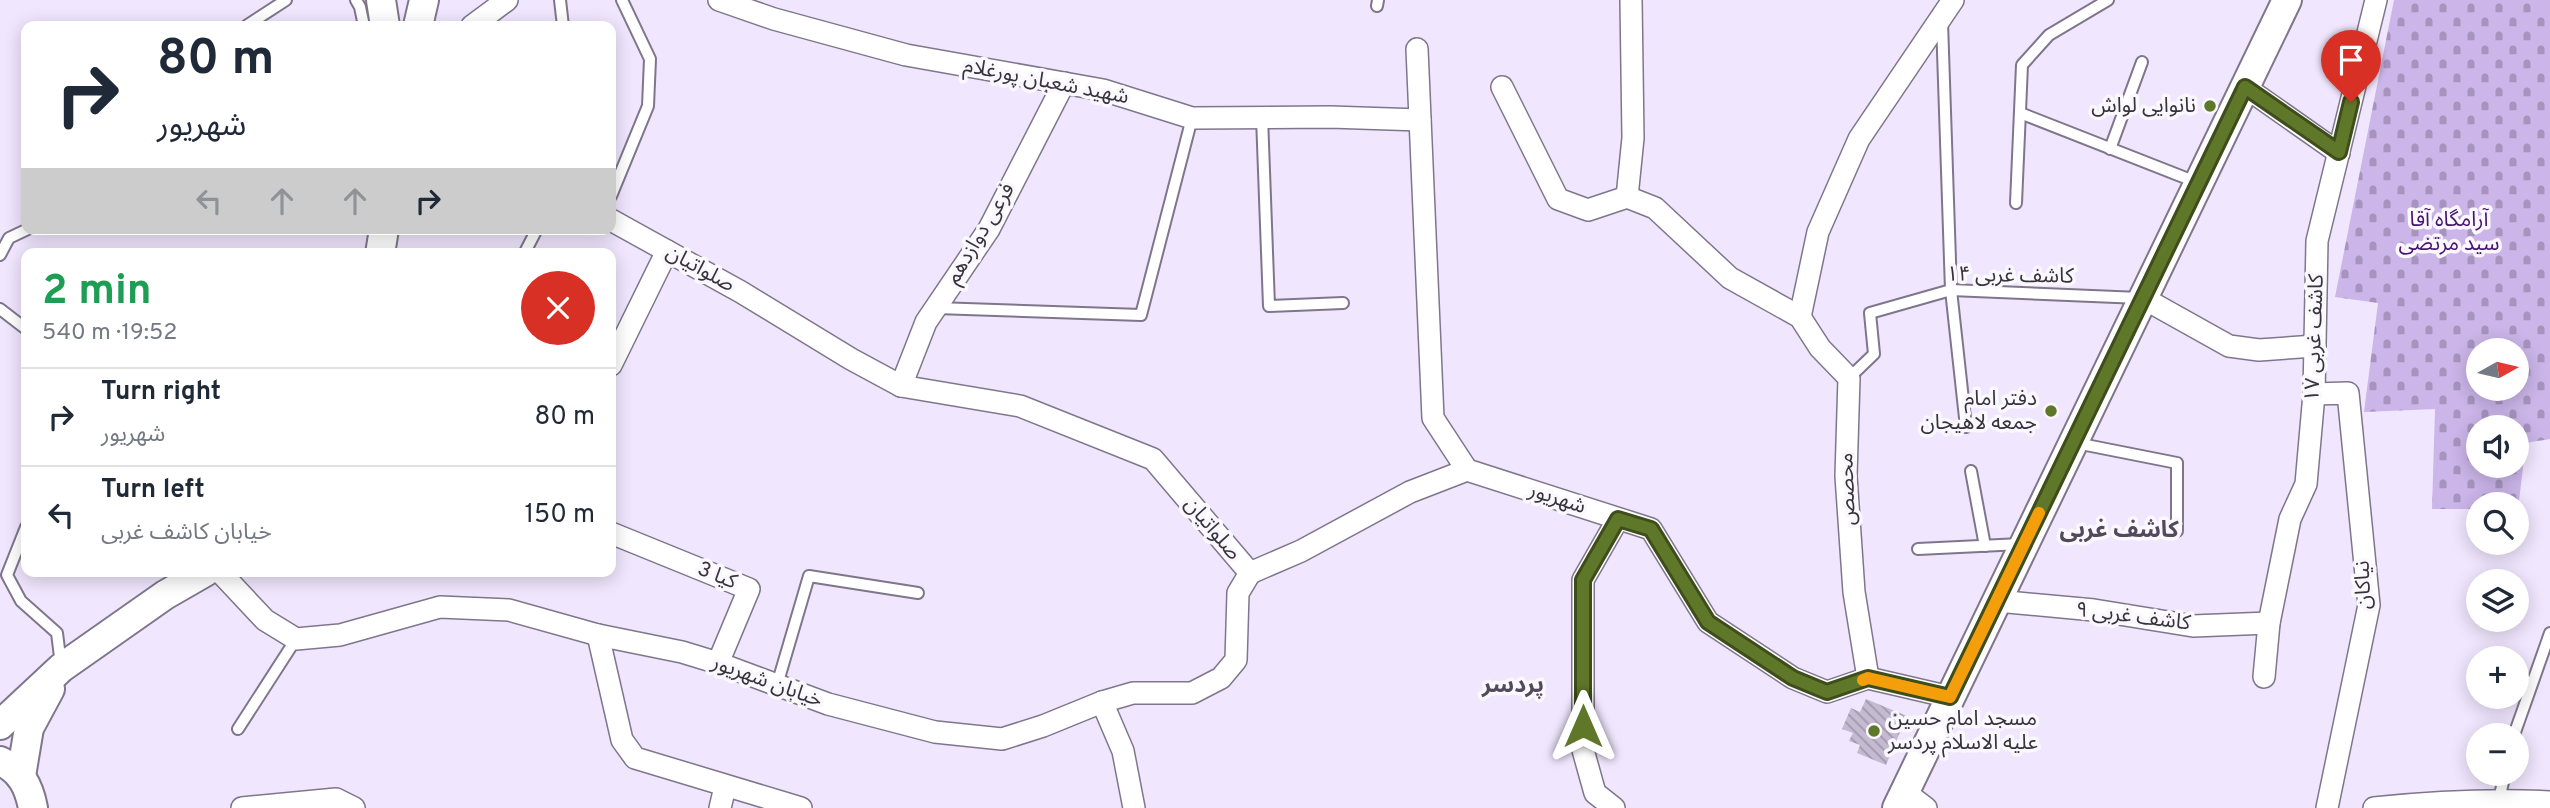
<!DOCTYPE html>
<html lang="en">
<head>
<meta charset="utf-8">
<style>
  body { margin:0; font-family:Overpass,"Noto Sans Arabic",sans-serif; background:#f6f6f7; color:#1f2937; height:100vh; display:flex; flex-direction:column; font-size:26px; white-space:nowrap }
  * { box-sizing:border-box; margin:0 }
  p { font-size:23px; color:#747a83 }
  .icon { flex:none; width:38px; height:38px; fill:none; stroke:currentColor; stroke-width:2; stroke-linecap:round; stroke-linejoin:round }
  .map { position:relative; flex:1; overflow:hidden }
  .sheet { position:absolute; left:21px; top:248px; width:595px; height:329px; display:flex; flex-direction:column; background:#fff; border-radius:14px; box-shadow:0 4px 18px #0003 }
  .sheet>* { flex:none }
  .top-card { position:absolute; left:21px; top:21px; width:595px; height:214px; border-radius:14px; box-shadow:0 4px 18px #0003; background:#fff; color:#1f2937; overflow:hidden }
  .needle { width:46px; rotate:82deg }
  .fabs { position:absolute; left:2466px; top:338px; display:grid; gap:14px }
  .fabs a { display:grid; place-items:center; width:63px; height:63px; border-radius:50%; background:#fff; box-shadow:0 4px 18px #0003; font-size:35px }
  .pin { position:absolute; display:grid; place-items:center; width:60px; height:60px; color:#fff; margin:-72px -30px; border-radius:50% 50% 50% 0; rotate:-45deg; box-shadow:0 0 7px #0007 }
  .pin .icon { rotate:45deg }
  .me { position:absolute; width:77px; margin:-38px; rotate:0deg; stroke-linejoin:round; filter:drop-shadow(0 0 5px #0008) }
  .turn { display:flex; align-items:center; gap:24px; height:147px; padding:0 21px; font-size:32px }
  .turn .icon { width:91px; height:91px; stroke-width:2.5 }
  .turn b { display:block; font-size:49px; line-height:60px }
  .lanes { display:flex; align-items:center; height:66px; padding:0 21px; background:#0003; justify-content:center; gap:35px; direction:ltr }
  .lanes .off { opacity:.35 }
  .round { display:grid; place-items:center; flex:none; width:74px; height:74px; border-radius:37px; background:#f6f6f7 }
  .overview { display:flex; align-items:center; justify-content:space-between; height:119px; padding:0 21px }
  h1 { font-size:42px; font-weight:700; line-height:52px; color:#1e9e55 }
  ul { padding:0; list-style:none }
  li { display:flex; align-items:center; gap:21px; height:98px; padding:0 21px; border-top:2px solid #e0e1e3 }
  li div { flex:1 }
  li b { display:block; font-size:26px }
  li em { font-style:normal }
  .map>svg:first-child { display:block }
  .cemetery { fill:url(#cemetery-stones); fill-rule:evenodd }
  .building { fill:url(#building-back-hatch) }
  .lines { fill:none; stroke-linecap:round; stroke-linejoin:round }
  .lane-casing { stroke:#7f768b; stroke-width:14 }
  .street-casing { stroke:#7f768b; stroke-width:24 }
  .secondary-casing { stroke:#7f768b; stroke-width:32 }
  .lane { stroke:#fff; stroke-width:10 }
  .street { stroke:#fff; stroke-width:21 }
  .secondary { stroke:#fff; stroke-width:28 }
  .route-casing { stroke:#3e4d1b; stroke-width:18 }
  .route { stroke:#5f7729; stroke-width:12 }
  .slow { stroke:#f59e0b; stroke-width:12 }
  .poi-dot { fill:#5f7729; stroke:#faf8fc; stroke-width:2.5 }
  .labels { text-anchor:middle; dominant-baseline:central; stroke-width:7; stroke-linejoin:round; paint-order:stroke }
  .street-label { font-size:21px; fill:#37333c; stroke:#faf8fc }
  .poi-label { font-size:21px; fill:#37333c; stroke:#faf8fc; text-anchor:end }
  .park-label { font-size:21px; fill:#471371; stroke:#faf8fc }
  .neighbourhood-label { font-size:23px; font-weight:bold; fill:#52495d; stroke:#faf8fc }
</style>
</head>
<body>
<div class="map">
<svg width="2550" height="808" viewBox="0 0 2550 808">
  <defs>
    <pattern id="cemetery-stones" width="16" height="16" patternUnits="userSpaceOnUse" patternTransform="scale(1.75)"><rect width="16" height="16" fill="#cbb5e9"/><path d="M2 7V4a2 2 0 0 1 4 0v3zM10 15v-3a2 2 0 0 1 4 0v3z" fill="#a694be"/></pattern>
    <pattern id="building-back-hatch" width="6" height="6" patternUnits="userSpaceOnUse" patternTransform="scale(1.75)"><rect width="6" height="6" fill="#c4bad1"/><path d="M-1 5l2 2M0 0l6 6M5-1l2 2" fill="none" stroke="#a098ab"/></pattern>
  </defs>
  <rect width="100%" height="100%" fill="#f0e6fe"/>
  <path class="cemetery" d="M 2394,0 L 2550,0 L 2550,439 L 2526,443 L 2518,509 L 2516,504 L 2478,504 L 2478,509 L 2432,509 L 2435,409 L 2364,412 L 2378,303 L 2335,297 ZM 2478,350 L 2516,350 L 2516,388 L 2478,388 ZM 2478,427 L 2516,427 L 2516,466 L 2478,466 Z"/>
  <path class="building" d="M 1866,699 L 1907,716 L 1886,765 L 1857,753 L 1860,745 L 1849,741 L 1853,733 L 1842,729 L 1851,708 L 1860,712 Z"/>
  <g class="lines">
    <g class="lane-casing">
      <g id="lane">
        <path d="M 356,0 L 360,7 L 364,26"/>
        <path d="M 560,0 L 563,26"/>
        <path d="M 1377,6 L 1378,0"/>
        <path d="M 1942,22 L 1951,290 L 1966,427"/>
        <path d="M 246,26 L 286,0"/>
        <path d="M 2020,113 L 2196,182"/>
        <path d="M 1262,117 L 1269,306 L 1343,303"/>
        <path d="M 2110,149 L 2142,62"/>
        <path d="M 611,196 L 648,106 L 650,59 L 622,0"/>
        <path d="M 2016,203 L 2022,65 L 2049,35 L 2108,0"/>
        <path d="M 524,254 L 537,229"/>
        <path d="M 0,255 L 9,238 L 28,229"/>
        <path d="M 936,308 L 1141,315 L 1192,118"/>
        <path d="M 0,309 L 26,329"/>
        <path d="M 1849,378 L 1874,354 L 1870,313 L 1951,290 L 2140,298"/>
        <path d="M 2076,443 L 2177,463 L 2177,531"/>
        <path d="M 1971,471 L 1985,546"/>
        <path d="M 26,527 L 7,575 L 21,601 L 57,633 L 61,665"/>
        <path d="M 1918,549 L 2021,544"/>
        <path d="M 777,685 L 809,576 L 918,593"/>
        <path d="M 238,729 L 296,639"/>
        <path d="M 2514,735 L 2550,633"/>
        <path d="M 2499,799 L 2505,774"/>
      </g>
    </g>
    <g class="street-casing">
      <g id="street">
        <path d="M 719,0 L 774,19 L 906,55 L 1103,90 L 1192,118 L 1330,117 L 1420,120"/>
        <path d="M 472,26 L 507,0"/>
        <path d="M 1502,87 L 1558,199 L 1588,210 L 1627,197 L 1655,208 L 1730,278 L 1800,317 L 1820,348 L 1849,378 L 1846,476 L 1854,592 L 1868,678"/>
        <path d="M 2245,87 L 2339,153"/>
        <path d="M 1627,197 L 1633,138 L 1631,0"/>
        <path d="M 611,220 L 741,292 L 851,359 L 901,386 L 1020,406 L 1153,459 L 1250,573 L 1301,551 L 1410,492 L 1467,470 L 1433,418 L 1417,49"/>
        <path d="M 2143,298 L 2229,346 L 2259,350 L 2315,346"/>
        <path d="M 1800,317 L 1818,232 L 1859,139 L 1953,0"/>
        <path d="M 611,365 L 667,251"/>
        <path d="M 901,386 L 926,322 L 989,229 L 1064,83"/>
        <path d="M 2314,394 L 2348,393 L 2369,605 L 2327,808"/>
        <path d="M 1467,470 L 1651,529 L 1708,622 L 1793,678 L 1827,692 L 1868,678 L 1950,697"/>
        <path d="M 611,533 L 749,589 L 718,663"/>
        <path d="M 220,572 L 265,620 L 296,639 L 340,635 L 440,607 L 509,610 L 598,635 L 682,652 L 718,663 L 828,704 L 935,732 L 1002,739 L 1043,726 L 1102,702 L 1133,693 L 1192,693 L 1221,678 L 1236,660 L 1238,593 L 1250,573"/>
        <path d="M 1997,601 L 2094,610 L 2193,626 L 2269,623"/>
        <path d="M 598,635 L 622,740 L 635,758 L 801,808"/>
        <path d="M 2264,677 L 2269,623 L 2290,519 L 2306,484 L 2314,394 L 2317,241 L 2376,0"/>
        <path d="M 1102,702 L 1123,751 L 1134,808"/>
        <path d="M 1905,792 L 1926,808"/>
        <path d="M 242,808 L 336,799 L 354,808"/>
        <path d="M 720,808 L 725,787"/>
        <path d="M 1614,808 L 1595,793 L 1583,750 L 1583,580 L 1618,519"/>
        <path d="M 2374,808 C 2433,802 2491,799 2550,802"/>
      </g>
    </g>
    <g class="secondary-casing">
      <g id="secondary">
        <path d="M 381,0 L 385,26"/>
        <path d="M 418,26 L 424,0"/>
        <path d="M 380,254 L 384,229"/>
        <path d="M 0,725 L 61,668 L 165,595 L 205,572"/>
        <path d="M 0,761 C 21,770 29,787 33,808"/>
        <path d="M 21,776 L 29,728 L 50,689"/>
        <path d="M 1897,808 L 2287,0"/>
      </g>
    </g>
    <use href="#lane" class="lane"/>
    <use href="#street" class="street"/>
    <use href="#secondary" class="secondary"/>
  </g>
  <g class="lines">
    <g class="route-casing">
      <path id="route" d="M 1583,726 L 1583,580 L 1618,519 L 1651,529 L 1708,622 L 1793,678 L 1827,692 L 1868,678 L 1950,697 L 2245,87 L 2339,152 L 2351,102"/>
    </g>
    <use href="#route" class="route"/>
    <path class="slow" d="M 1863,680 L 1868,678 L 1950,697 L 2039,513"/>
  </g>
  <g class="poi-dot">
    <circle cx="2210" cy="106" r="7"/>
    <circle cx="2051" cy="411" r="7"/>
    <circle cx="1874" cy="731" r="7"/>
  </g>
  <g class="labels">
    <g class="street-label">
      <text transform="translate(1046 82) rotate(11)">شهید شعبان پورغلام</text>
      <text transform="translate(981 234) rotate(-59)">فرعی دوازدهم</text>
      <text transform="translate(700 269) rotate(29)">صلواتیان</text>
      <text transform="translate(2010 276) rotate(1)">کاشف غربی ۱۴</text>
      <text transform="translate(2315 338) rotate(-88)">کاشف غربی ۱۷</text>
      <text transform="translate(1848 489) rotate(-92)">محصص</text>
      <text transform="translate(1557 499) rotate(18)">شهریور</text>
      <text transform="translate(1212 529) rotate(50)">صلواتیان</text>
      <text transform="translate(717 576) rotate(22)">کیا 3</text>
      <text transform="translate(2364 585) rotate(-92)">نیاکان</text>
      <text transform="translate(2133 617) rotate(7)">کاشف غربی ۹</text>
      <text transform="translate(767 682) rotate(20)">خیابان شهریور</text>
    </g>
    <g class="poi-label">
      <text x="2196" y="106">نانوایی لواش</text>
      <text x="2037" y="399">دفتر امام<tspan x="2037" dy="24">جمعه لاهیجان</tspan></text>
      <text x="1888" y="719" text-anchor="start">مسجد امام حسین<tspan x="1888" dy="24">علیه الاسلام پردسر</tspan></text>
    </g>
    <g class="park-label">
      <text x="2449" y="220">آرامگاه آقا<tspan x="2449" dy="24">سید مرتضی</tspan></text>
    </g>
    <g class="neighbourhood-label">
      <text x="2119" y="531">کاشف غربی</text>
      <text x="1513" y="686">پردسر</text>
    </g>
  </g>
</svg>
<div class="fabs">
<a><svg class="needle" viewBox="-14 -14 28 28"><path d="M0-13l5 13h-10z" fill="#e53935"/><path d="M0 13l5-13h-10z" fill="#747a83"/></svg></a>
<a><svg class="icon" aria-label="sound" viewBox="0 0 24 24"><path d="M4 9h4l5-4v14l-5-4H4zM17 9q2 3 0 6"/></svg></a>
<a><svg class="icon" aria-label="search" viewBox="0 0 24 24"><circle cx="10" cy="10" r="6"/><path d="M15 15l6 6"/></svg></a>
<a><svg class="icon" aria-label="layers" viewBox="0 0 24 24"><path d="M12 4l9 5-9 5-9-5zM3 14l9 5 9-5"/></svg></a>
<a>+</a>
<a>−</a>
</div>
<div class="pin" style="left:2351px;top:102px;background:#d93025"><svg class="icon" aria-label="arrive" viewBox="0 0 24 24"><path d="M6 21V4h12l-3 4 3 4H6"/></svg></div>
<svg class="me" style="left:1583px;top:726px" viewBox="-20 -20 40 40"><path d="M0-17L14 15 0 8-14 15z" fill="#5f7729" stroke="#fff" stroke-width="4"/></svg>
<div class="top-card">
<div class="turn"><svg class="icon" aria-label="right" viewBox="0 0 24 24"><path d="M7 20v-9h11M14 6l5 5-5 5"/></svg><div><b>80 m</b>شهریور</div></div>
<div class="lanes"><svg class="icon off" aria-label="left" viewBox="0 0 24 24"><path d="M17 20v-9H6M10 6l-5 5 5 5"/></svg><svg class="icon off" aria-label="ahead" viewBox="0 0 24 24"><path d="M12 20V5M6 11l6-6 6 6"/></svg><svg class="icon off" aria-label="ahead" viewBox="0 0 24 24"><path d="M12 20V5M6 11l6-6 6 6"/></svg><svg class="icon" aria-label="right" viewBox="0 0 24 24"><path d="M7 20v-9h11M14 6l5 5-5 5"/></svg></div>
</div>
<section class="sheet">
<div class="overview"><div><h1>2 min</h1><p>540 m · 19:52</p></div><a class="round" style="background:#d93025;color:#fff"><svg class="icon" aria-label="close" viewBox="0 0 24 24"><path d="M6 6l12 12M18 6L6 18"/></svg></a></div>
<ul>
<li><svg class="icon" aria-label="right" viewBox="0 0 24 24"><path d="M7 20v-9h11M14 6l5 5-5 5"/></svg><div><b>Turn right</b><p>شهریور</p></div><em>80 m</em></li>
<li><svg class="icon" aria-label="left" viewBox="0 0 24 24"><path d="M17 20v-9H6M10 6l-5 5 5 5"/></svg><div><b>Turn left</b><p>خیابان کاشف غربی</p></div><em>150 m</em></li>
</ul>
</section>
</div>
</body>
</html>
